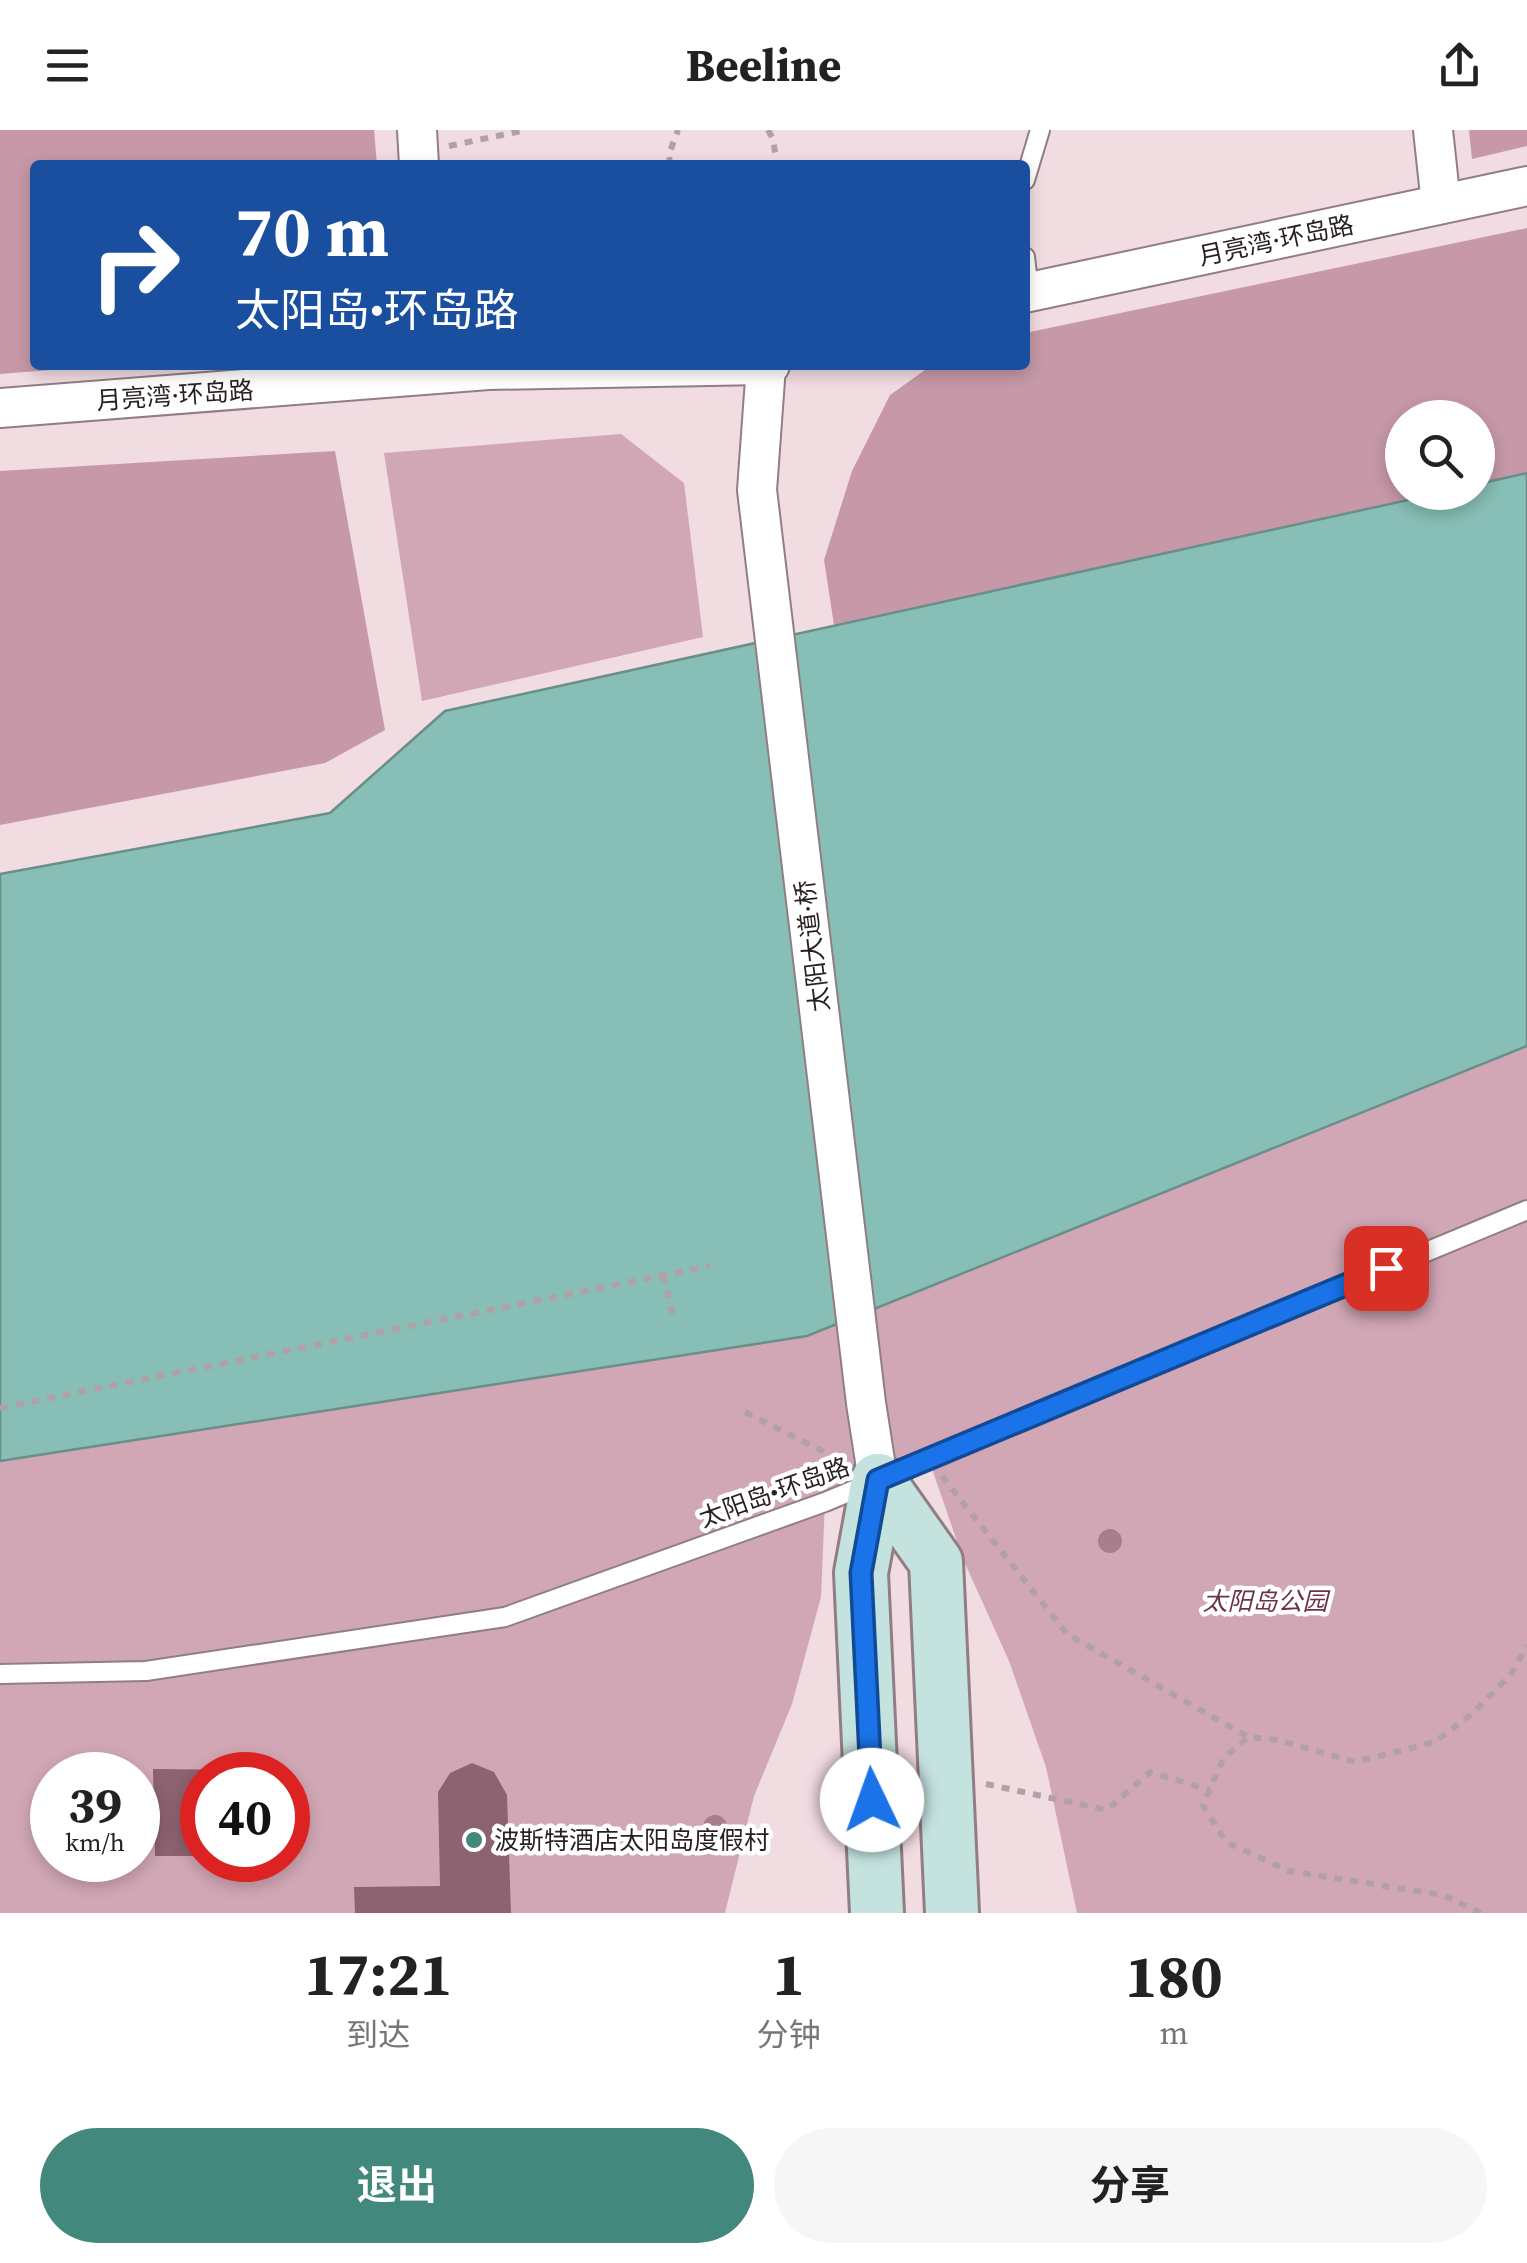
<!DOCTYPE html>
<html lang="zh">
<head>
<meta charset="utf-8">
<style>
  body { margin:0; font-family:"Source Serif 4","Noto Sans SC",serif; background:#f6f6f6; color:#222; height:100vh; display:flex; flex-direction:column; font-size:38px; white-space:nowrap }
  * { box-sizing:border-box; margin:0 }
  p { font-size:32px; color:#767676 }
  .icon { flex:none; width:55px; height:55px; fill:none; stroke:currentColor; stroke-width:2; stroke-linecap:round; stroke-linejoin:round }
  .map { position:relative; height:1783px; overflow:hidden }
  .drawer { display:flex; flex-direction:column; background:#fff; flex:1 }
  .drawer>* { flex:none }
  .banner { position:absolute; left:30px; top:30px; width:1000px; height:210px; border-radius:10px; box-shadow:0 5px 15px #0003; background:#1a4fa0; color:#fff; overflow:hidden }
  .controls { position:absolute; left:1385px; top:270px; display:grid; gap:20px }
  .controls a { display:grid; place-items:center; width:110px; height:110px; border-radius:50%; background:#fff; box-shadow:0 5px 15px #0003; font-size:50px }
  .speed { position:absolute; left:30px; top:1622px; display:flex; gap:20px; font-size:50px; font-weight:700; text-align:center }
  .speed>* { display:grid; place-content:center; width:130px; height:130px; border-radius:50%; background:#fff; box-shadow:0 5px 15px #0003; line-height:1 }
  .speed small { font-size:25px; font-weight:400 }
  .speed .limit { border:15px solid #d22; background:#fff; color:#111 }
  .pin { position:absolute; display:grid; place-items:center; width:85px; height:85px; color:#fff; margin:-42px; border-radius:20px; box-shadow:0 5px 15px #0006 }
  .me { position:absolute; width:110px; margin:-55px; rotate:357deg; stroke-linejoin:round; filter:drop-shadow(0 0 8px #0008) }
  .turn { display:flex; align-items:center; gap:35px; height:210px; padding:0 40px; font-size:45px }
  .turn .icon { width:130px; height:130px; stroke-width:2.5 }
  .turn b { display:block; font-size:70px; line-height:85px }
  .eta { display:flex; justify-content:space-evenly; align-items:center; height:170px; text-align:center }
  .eta b { font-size:60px; font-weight:700; line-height:70px }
  .cta { display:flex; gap:20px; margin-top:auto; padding:20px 40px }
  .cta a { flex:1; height:115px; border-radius:60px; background:#43887d; color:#fff; font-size:40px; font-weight:700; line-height:115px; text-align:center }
  .cta a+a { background:#f6f6f6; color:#222 }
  header { display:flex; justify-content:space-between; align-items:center; height:130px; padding:0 40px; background:#fff; font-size:45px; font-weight:700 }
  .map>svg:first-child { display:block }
  .green { fill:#d2a7b5; fill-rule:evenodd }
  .forest { fill:#c698a8 }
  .water { fill:#87beb5; stroke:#6a8e89; stroke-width:2.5 }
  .building { fill:#8d6271 }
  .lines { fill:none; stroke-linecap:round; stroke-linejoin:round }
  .lane-casing { stroke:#917e84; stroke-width:22 }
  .street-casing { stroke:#917e84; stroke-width:42 }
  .secondary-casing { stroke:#917e84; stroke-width:58 }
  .path { stroke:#b1a1a5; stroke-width:6; stroke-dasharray:8 8; stroke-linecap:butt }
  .lane { stroke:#fff; stroke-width:18 }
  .street { stroke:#fff; stroke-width:38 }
  .secondary { stroke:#c4e3df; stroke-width:52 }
  .tree { fill:#a87e8e }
  .route-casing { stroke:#114b97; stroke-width:25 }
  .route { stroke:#1a73e8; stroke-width:18 }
  .poi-dot { fill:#43887d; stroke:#fff; stroke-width:4 }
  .labels { text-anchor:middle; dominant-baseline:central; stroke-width:9; stroke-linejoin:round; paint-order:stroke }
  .street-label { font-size:25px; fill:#271f21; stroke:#fff }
  .park-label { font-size:25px; font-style:italic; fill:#6d3149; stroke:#fff }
  .poi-label { font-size:25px; fill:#271f21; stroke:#fff; text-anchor:start }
</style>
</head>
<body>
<header><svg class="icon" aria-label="menu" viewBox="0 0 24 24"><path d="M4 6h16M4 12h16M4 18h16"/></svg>Beeline<svg class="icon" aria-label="share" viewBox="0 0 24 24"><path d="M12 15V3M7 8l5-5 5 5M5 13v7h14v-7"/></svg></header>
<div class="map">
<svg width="1527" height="1783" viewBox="0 0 1527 1783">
  <rect width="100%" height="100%" fill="#f1dce2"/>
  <g class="green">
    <path d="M 621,304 L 684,353 L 703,507 L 422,571 L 384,323 Z"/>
    <path d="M 1527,916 L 1527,1783 L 1077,1783 L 1046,1637 L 1009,1531 L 963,1429 L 929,1330 L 825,1372 L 821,1467 L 792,1574 L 754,1666 L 725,1783 L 0,1783 L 0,1331 L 807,1206 ZM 52,1645 L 138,1645 L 138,1730 L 52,1730 ZM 202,1645 L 288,1645 L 288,1730 L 202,1730 Z"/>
  </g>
  <g class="forest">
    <path d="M 0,0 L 374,0 L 377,35 L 35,35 L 35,235 L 113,235 L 0,244 Z"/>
    <path d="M 1469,0 L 1527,0 L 1527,16 L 1472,29 Z"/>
    <path d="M 1527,98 L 1527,343 L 1478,354 L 1478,288 L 1402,288 L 1402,362 L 1440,363 L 834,495 L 824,430 L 852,341 L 890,265 L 932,235 L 1025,235 L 1025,204 L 1030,202 Z"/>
    <path d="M 335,321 L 385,600 L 325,633 L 0,695 L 0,341 Z"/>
  </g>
  <path class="water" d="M 1527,343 L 1527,916 L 807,1206 L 0,1331 L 0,744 L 330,683 L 445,581 L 1440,363 L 1478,362 L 1478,354 Z"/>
  <g class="building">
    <path d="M 472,1633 L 494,1642 L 507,1665 L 511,1783 L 355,1783 L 354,1757 L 440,1756 L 438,1662 L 450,1643 Z"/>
    <path d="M 153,1639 L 260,1640 L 260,1645 L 202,1645 L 202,1726 L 155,1726 Z"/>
  </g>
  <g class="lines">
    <g class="lane-casing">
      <g id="lane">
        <path d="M 1025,50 L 1040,0"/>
        <path d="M 1025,127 L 1029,162"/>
        <path d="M 0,1544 L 146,1541 L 505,1487 L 825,1372 L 1527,1080"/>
      </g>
    </g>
    <g class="street-casing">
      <g id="street">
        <path d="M 417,0 L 419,35"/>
        <path d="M 1433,0 L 1441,74"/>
        <path d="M 1025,163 L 1527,56"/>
        <path d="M 766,236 L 757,360 L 866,1273 L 878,1350"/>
        <path d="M 0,278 L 488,240 L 770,235"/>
      </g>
    </g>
    <g class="secondary-casing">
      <g id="secondary">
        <path d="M 878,1350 L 936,1432 L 952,1783"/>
        <path d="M 877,1783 L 861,1443 L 878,1350"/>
      </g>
    </g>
    <g class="path">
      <path d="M 768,0 L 773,9 L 777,35"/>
      <path d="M 449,16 L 526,0"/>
      <path d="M 670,35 L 669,24 L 678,0"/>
      <path d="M 663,1145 L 673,1185"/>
      <path d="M 0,1278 L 710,1136"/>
      <path d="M 745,1282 L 842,1331"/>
      <path d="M 942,1346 L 1067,1504 L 1248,1607"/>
      <path d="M 986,1654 L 1107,1680 L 1150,1642 L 1210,1660"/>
      <path d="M 1481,1783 L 1443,1765 L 1289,1741 L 1226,1712 L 1203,1675 L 1223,1629 L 1248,1607 L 1278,1610 L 1355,1632 L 1435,1612 L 1473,1583 L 1511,1544 L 1527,1516"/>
    </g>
    <use href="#lane" class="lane"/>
    <use href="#street" class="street"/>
    <use href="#secondary" class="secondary"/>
  </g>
  <g class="tree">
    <circle cx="1110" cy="1411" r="12"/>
    <circle cx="715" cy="1697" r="12"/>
  </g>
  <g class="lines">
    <g class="route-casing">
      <path id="route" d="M 872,1670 L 861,1443 L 878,1350 L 1386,1138"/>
    </g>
    <use href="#route" class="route"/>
  </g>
  <circle class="poi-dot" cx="474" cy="1710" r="10"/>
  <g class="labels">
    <g class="street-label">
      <text transform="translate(1276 110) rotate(-12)">月亮湾·环岛路</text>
      <text transform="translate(175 265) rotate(-4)">月亮湾·环岛路</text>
      <text transform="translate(812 816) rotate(-97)">太阳大道·桥</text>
      <text transform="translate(774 1362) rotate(-20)">太阳岛•环岛路</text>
    </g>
    <g class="park-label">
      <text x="1265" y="1471">太阳岛公园</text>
    </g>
    <g class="poi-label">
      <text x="494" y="1710">波斯特酒店太阳岛度假村</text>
    </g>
  </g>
</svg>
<div class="controls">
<a><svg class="icon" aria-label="search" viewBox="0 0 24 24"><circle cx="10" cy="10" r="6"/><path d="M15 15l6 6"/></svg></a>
</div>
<div class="speed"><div>39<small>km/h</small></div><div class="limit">40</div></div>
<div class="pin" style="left:1386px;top:1138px;background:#d93025"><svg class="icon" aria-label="arrive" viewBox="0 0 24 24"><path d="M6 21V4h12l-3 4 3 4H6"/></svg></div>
<svg class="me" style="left:872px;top:1670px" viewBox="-20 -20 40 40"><circle r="19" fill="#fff"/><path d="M0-13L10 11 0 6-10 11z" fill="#1a73e8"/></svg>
<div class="banner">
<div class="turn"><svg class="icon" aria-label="right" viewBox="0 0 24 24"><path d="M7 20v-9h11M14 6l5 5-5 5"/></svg><div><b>70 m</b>太阳岛•环岛路</div></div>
</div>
</div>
<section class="drawer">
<div class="eta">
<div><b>17:21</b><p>到达</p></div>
<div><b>1</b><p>分钟</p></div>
<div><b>180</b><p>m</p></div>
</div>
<div class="cta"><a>退出</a><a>分享</a></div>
</section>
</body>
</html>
